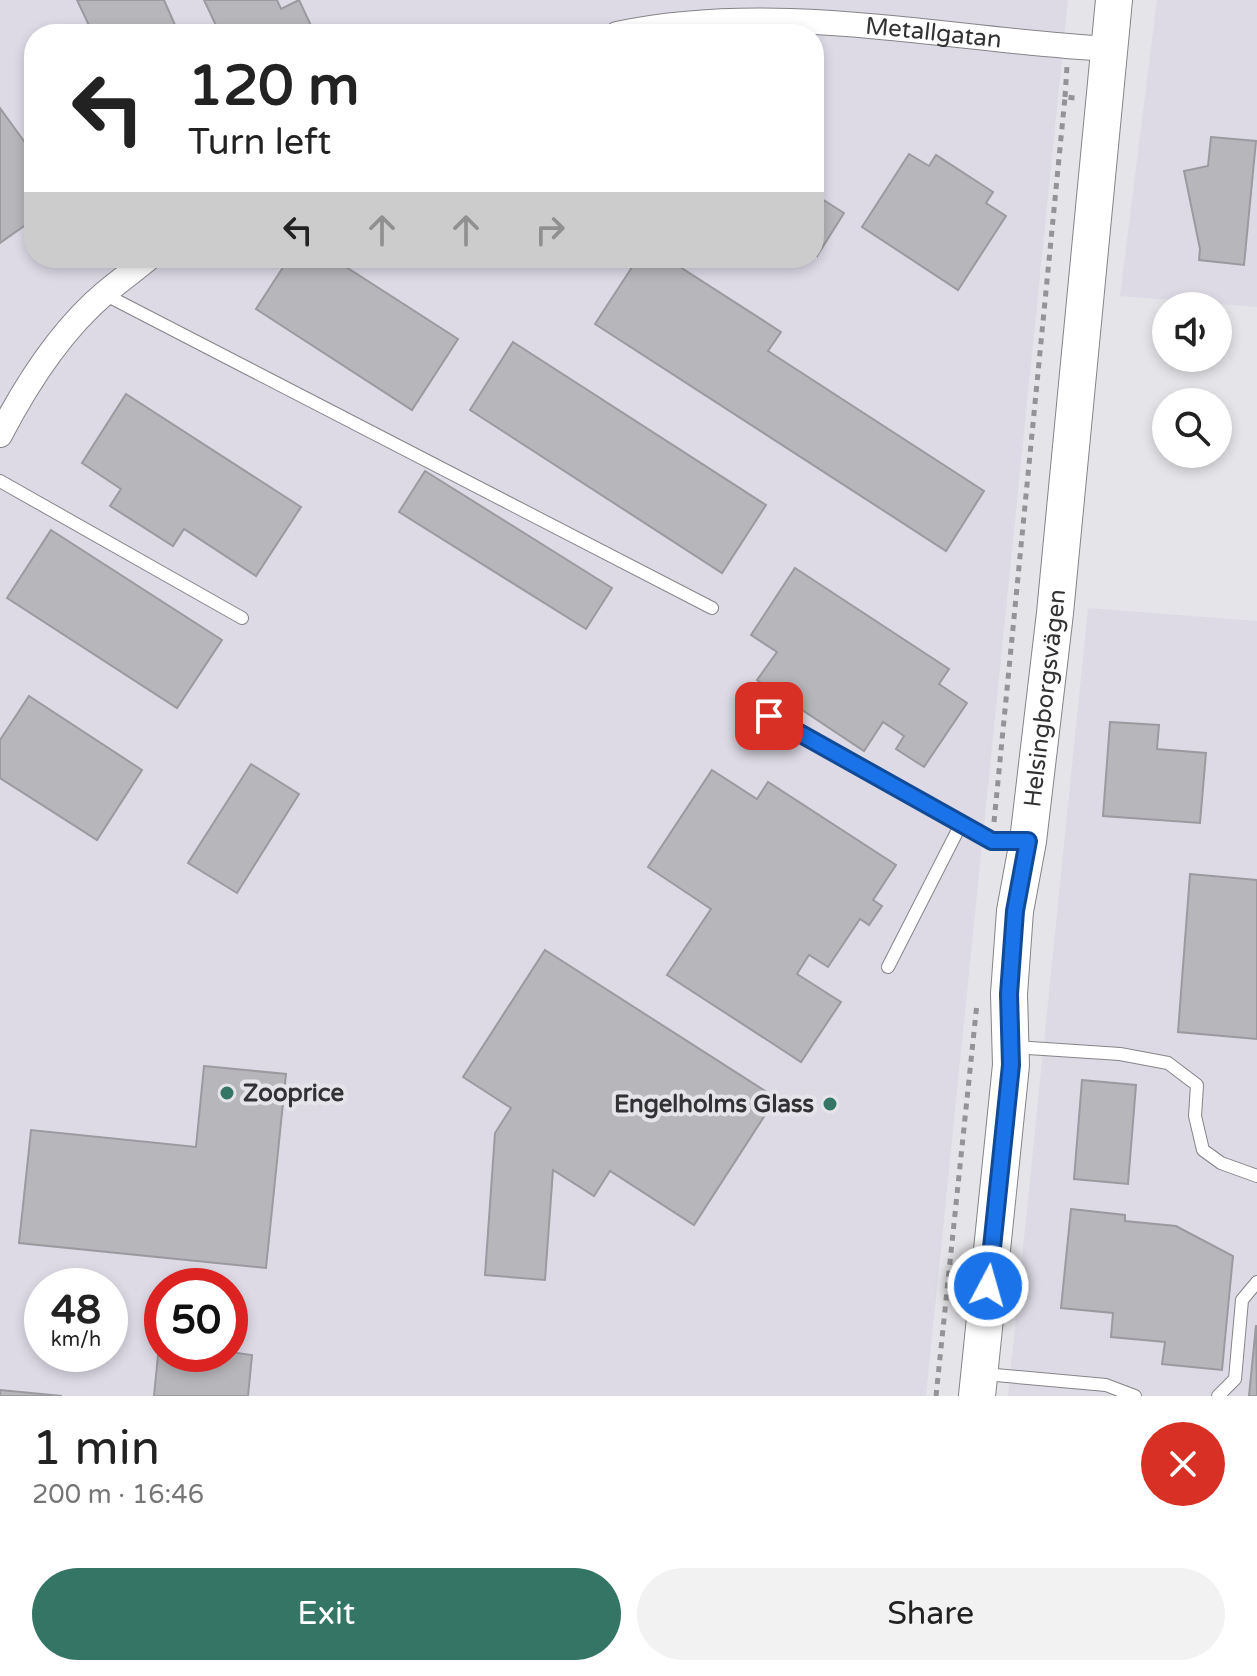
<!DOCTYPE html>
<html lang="en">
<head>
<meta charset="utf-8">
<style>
  body { margin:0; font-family:"Varela Round",sans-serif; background:#f2f2f2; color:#222; height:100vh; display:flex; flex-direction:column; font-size:30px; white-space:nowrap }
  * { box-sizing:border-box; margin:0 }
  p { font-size:26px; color:#767676 }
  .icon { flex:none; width:44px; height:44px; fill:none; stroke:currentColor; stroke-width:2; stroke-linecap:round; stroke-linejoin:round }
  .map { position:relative; height:1396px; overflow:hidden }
  .details { display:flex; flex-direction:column; background:#fff; flex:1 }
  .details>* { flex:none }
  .banner { position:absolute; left:24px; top:24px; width:800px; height:244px; border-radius:32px; box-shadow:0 4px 12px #0003; background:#fff; color:#222; overflow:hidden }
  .fabs { position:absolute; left:1152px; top:292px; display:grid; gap:16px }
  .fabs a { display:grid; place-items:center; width:80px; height:80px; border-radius:50%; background:#fff; box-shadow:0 4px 12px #0003; font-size:40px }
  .speed { position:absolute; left:24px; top:1268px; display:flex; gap:16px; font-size:40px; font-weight:700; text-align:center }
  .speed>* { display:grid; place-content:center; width:104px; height:104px; border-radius:50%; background:#fff; box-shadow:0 4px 12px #0003; line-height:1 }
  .speed small { font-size:20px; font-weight:400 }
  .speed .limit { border:12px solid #d22; background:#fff; color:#111 }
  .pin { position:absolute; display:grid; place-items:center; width:68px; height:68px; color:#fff; margin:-34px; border-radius:16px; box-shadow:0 4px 12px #0006 }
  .me { position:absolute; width:88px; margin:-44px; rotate:6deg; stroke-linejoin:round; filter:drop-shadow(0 0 6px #0008) }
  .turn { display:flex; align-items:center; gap:28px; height:168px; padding:0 32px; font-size:36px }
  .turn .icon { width:104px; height:104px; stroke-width:2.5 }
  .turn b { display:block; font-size:56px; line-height:68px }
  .lanes { display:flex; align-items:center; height:76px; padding:0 32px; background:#0003; justify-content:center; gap:40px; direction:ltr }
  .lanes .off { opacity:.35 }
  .round { display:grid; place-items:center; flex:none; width:84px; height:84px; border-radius:42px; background:#f2f2f2 }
  .headline { display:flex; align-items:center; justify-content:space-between; height:136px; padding:0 32px }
  h1 { font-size:48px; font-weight:600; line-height:60px }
  .button { display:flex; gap:16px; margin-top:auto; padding:16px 32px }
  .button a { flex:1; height:92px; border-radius:48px; background:#347566; color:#fff; font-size:32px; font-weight:600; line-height:92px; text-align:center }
  .button a+a { background:#f2f2f2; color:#222 }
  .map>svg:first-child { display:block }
  .built { fill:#dddae6; fill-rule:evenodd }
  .building { fill:#b7b6ba; stroke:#9b9a9e; stroke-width:2 }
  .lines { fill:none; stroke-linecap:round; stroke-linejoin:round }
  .service-casing { stroke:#858488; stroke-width:14 }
  .minor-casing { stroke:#858488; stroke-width:26 }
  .secondary-casing { stroke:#858488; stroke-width:38 }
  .path { stroke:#949497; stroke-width:5; stroke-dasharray:6 6; stroke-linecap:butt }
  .service { stroke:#fff; stroke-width:12 }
  .minor { stroke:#fff; stroke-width:24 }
  .secondary { stroke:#fff; stroke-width:36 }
  .route-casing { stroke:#114b97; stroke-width:20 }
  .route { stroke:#1a73e8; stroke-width:14 }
  .poi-dot { fill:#347566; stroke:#e5e4e8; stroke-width:3 }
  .labels { text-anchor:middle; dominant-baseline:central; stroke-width:8; stroke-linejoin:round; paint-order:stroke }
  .street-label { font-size:24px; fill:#323234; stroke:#e5e4e8 }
  .poi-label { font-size:24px; font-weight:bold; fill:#323234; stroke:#e5e4e8; text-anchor:start }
</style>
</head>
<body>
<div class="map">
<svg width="1257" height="1396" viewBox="0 0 1257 1396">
  <rect width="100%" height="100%" fill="#e5e4e8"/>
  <g class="built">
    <path d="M 0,0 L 1068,0 L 926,1396 L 0,1396 ZM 34,34 L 814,34 L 814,258 L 34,258 ZM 42,1286 L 110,1286 L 110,1354 L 42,1354 ZM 162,1286 L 230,1286 L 230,1354 L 162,1354 Z"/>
    <path d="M 1157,0 L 1257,0 L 1257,307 L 1120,296 Z"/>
    <path d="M 1088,608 L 1257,621 L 1257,1396 L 1008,1396 Z"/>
  </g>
  <g class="building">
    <path d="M 77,0 L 164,0 L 179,34 L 93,34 Z"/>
    <path d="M 204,0 L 277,0 L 281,9 L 299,0 L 315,34 L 220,34 Z"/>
    <path d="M 0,108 L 34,155 L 34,219 L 0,243 Z"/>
    <path d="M 1211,137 L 1256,141 L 1244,265 L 1199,260 L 1200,249 L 1184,171 L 1208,166 Z"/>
    <path d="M 909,154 L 929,166 L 936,155 L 993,192 L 986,203 L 1006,216 L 958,290 L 862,227 Z"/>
    <path d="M 814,194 L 844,213 L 817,256 L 814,254 Z"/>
    <path d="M 289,258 L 332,258 L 458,339 L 412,410 L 256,309 Z"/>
    <path d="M 638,258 L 666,258 L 781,332 L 768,351 L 984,491 L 946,551 L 595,324 Z"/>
    <path d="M 513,342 L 766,505 L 722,573 L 470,410 Z"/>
    <path d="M 126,394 L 301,507 L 256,576 L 184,529 L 173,546 L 110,506 L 121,489 L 82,463 Z"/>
    <path d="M 425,471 L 612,588 L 586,629 L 399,512 Z"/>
    <path d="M 51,530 L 222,640 L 177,708 L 7,598 Z"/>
    <path d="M 795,568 L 949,669 L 939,684 L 967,703 L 924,767 L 896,749 L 904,736 L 883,722 L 864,751 L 757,680 L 777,652 L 751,635 Z"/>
    <path d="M 29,696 L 142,770 L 97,840 L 0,778 L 0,740 Z"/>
    <path d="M 1110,722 L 1159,725 L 1157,749 L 1206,753 L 1200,823 L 1103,816 Z"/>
    <path d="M 251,764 L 299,794 L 237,893 L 188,863 Z"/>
    <path d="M 712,770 L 757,799 L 768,782 L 896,865 L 873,900 L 882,906 L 869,925 L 860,919 L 828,967 L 809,955 L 797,974 L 841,1002 L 801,1062 L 667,975 L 711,909 L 648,867 Z"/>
    <path d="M 1190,874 L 1257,880 L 1257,1039 L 1178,1032 Z"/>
    <path d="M 545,950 L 776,1098 L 694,1225 L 610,1171 L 594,1196 L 553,1170 L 545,1280 L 485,1275 L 495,1133 L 511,1108 L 463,1077 Z"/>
    <path d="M 204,1066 L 286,1074 L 266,1268 L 19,1243 L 31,1130 L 196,1147 Z"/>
    <path d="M 1082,1080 L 1136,1085 L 1128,1184 L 1074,1179 Z"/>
    <path d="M 1071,1209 L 1125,1215 L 1125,1221 L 1176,1226 L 1233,1256 L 1222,1370 L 1162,1364 L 1165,1342 L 1111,1337 L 1113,1313 L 1061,1308 Z"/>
    <path d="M 1256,1325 L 1257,1396 L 1249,1396 Z"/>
    <path d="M 159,1345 L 162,1345 L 162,1354 L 230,1352 L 252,1355 L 248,1396 L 154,1396 Z"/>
    <path d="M 0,1390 L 62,1396 L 0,1396 Z"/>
  </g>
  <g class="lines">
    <g class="service-casing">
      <g id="service">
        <path d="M 104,294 L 712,608"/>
        <path d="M 0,481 L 242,618"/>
        <path d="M 769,716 L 992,841 L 1025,841"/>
        <path d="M 888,967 L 962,822"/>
        <path d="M 1014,1047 L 1120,1054 L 1168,1063 L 1197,1085 L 1195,1116 L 1203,1150 L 1221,1163 L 1257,1176"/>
        <path d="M 984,1374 L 1106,1385 L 1135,1396"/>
        <path d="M 1218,1396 L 1235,1379 L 1242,1300 L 1257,1282"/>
      </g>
    </g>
    <g class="minor-casing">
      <g id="minor">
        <path id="s1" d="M 617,34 C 778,0 947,40 1109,49"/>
        <path d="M 0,435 C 27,383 60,331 105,293 C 119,281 135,270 149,258"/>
      </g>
    </g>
    <g class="secondary-casing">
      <g id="secondary">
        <path id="s2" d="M 977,1396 L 1011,1065 L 1009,994 L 1015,911 L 1028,841 L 1055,613 L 1114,0"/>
      </g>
    </g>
    <g class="path">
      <path d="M 1065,97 L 1067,66"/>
      <path d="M 994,822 L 1065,97 L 1075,98"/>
      <path d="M 936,1396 L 977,1003"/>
    </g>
    <use href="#service" class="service"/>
    <use href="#minor" class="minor"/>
    <use href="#secondary" class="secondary"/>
  </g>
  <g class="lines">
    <g class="route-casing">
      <path id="route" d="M 769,716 L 992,841 L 1028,841 L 1015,911 L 1009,994 L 1011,1065 L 988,1286"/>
    </g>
    <use href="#route" class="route"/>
  </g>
  <g class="poi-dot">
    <circle cx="227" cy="1093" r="8"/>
    <circle cx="830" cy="1104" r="8"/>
  </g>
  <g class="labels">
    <g class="street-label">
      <text stroke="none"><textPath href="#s1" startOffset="318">Metallgatan</textPath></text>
      <text stroke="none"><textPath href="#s2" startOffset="702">Helsingborgsvägen</textPath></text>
    </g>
    <g class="poi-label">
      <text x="243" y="1093">Zooprice</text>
      <text x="814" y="1104" text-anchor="end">Engelholms Glass</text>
    </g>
  </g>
</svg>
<div class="fabs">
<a><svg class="icon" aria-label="sound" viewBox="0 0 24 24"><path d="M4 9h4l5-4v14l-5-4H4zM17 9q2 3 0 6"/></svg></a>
<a><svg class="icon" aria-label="search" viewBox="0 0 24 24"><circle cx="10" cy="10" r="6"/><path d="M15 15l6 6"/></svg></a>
</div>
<div class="speed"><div>48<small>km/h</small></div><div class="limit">50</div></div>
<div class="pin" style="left:769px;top:716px;background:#d93025"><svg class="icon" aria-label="arrive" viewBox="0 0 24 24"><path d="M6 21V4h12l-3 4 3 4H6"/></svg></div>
<svg class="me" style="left:988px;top:1286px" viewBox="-20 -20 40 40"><circle r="17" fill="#1a73e8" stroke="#fff" stroke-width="3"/><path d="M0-11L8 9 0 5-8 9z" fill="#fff"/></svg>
<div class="banner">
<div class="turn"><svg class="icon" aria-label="left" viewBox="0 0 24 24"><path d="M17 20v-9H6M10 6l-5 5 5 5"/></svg><div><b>120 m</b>Turn left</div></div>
<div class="lanes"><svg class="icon" aria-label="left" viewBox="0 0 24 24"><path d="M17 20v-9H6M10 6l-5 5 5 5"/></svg><svg class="icon off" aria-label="ahead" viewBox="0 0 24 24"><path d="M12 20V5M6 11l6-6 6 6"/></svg><svg class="icon off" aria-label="ahead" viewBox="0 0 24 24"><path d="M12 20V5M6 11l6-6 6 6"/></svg><svg class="icon off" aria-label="right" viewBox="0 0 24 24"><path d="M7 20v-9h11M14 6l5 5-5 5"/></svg></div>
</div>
</div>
<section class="details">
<div class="headline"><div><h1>1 min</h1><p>200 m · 16:46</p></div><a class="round" style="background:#d93025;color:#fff"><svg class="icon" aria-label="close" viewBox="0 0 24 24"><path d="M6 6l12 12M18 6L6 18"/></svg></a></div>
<div class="button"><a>Exit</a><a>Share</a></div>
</section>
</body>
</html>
